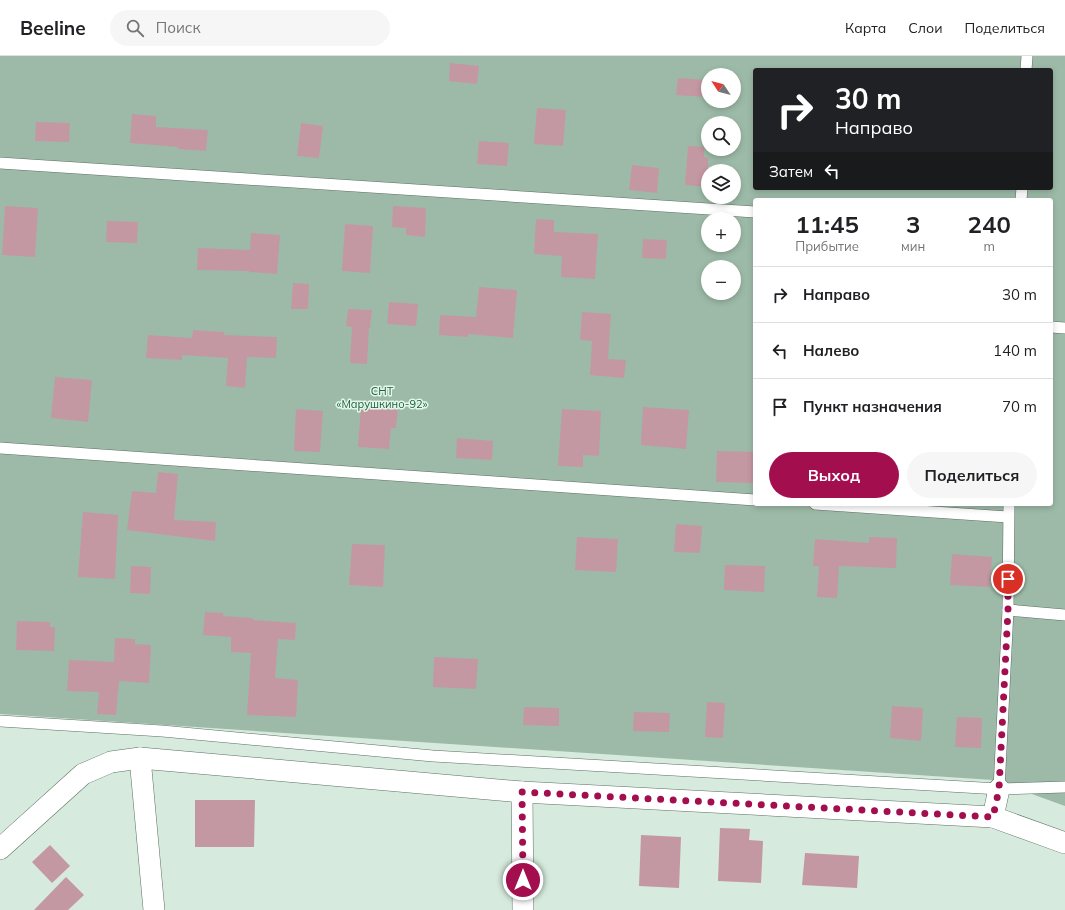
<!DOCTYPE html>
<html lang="ru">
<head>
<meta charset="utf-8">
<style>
  body { margin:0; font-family:Mulish,sans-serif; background:#f6f6f6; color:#202124; height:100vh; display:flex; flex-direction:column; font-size:15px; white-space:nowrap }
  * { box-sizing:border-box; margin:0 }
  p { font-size:13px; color:#757577 }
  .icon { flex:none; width:22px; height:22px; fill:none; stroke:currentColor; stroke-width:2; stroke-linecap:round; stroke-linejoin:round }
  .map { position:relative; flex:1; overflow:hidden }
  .sheet { position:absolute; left:753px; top:142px; width:300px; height:308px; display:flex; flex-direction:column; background:#fff; border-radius:4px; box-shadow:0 2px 6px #0003 }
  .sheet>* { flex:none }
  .guide { position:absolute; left:753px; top:12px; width:300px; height:122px; border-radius:4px; box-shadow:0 2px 6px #0003; background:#202124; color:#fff; overflow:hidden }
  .needle { width:26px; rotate:306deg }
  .controls { position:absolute; left:701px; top:12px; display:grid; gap:8px }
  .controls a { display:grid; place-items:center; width:40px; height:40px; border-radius:50%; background:#fff; box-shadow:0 2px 6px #0003; font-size:20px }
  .pin { position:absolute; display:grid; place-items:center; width:34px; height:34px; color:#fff; margin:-17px; border:2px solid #fff; border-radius:50%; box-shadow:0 1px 4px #0007 }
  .me { position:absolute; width:44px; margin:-22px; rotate:0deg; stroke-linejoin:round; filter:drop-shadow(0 0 3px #0008) }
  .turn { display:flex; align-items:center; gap:14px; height:84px; padding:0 16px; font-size:18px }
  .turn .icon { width:52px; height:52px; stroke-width:2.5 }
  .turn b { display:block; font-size:28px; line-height:34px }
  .then { display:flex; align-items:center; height:38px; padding:0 16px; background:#0003; gap:8px; font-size:15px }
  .eta { display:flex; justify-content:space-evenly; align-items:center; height:68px; text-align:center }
  .eta b { font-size:24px; font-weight:700; line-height:28px }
  .cta { display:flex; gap:8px; margin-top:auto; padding:8px 16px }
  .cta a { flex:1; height:46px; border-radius:24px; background:#a30e4f; color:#fff; font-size:16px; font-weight:700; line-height:46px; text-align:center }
  .cta a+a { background:#f6f6f6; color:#202124 }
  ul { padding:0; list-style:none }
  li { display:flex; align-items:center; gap:12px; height:56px; padding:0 16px; border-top:1px solid #e0e0e0 }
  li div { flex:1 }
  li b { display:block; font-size:15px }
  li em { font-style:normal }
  header { display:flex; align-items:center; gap:24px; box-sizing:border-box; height:56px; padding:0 20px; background:#fff; border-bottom:1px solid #e0e0e0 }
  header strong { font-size:19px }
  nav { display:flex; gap:22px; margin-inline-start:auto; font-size:14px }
  .search { width:280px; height:36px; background:#f6f6f6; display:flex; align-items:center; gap:10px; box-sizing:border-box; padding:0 14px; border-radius:22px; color:#757577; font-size:15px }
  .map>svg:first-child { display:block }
  .green { fill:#9dbaa8; fill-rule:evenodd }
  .building { fill:#c498a2 }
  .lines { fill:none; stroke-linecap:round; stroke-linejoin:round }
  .lane-casing { stroke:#5d6f64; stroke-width:12 }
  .street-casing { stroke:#5d6f64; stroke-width:22 }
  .lane { stroke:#fff; stroke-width:11 }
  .street { stroke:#fff; stroke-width:21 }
  .route { stroke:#a30e4f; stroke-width:7; stroke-dasharray:0 12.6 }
  .labels { text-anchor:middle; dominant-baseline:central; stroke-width:3; stroke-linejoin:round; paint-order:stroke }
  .park-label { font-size:11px; fill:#1c5d3c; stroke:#e3f8ea }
</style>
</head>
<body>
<header>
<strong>Beeline</strong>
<div class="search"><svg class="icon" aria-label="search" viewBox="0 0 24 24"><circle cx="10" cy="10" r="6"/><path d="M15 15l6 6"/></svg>Поиск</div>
<nav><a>Карта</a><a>Слои</a><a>Поделиться</a></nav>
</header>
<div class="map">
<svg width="1065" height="854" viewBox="0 0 1065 854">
  <rect width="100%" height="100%" fill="#d6eadd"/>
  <path class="green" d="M 0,0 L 1065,0 L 1065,750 L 993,724 L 0,658 ZM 755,14 L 1051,14 L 1051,132 L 755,132 ZM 708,19 L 734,19 L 734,45 L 708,45 ZM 708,67 L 734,67 L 734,93 L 708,93 ZM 708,115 L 734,115 L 734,141 L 708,141 ZM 755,144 L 1051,144 L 1051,448 L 755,448 ZM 708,163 L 734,163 L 734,189 L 708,189 ZM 708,211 L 734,211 L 734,237 L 708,237 Z"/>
  <g class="building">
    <path d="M 450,7 L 479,10 L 477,28 L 449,25 Z"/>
    <path d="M 678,22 L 707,24 L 705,41 L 676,39 Z"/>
    <path d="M 537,52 L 566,54 L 563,90 L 534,88 Z"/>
    <path d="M 132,58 L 156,60 L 156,71 L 208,74 L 206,95 L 178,93 L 178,91 L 130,87 Z"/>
    <path d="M 36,66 L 70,67 L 69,86 L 35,85 Z"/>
    <path d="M 301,67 L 323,70 L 319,102 L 297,100 Z"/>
    <path d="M 479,85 L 509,87 L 507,110 L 477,108 Z"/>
    <path d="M 688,90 L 704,91 L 704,101 L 708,102 L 708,131 L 685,129 Z"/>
    <path d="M 632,109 L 659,112 L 657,137 L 629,134 Z"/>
    <path d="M 5,150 L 38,152 L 35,201 L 2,199 Z"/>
    <path d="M 393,150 L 426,152 L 425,181 L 406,179 L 406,172 L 392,171 Z"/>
    <path d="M 536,163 L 554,164 L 554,176 L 598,178 L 595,223 L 561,221 L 562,200 L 534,198 Z"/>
    <path d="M 107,165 L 138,166 L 137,187 L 106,186 Z"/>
    <path d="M 345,168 L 373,170 L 370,217 L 342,215 Z"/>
    <path d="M 251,177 L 280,179 L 277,218 L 249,216 L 249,215 L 197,214 L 198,192 L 250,194 Z"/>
    <path d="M 643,183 L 667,184 L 666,203 L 642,202 Z"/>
    <path d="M 293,227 L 309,228 L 308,253 L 291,253 Z"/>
    <path d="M 479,231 L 517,234 L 513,282 L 468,278 L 468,281 L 439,279 L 440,259 L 476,261 Z"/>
    <path d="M 389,246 L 418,248 L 416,270 L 387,268 Z"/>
    <path d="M 348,253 L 372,254 L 370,272 L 369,272 L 367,308 L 350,307 L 352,271 L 346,270 Z"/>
    <path d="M 582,256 L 611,258 L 608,303 L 626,304 L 624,322 L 590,319 L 592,285 L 580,284 Z"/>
    <path d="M 193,274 L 224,276 L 224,279 L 277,281 L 276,302 L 247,301 L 245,332 L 226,330 L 228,302 L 182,299 L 182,304 L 146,302 L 148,279 L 192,282 Z"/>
    <path d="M 55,321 L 92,324 L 88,366 L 51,362 Z"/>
    <path d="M 361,350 L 398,352 L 396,372 L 391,372 L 389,393 L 358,391 Z"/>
    <path d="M 643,351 L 689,354 L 686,393 L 641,389 Z"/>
    <path d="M 296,353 L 323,355 L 320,396 L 294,395 Z"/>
    <path d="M 562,353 L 601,355 L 599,400 L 583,399 L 583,411 L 558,410 Z"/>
    <path d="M 457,382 L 493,385 L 492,404 L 456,402 Z"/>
    <path d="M 717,395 L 755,396 L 755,427 L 716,426 Z"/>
    <path d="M 158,416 L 178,418 L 174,464 L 216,466 L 215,485 L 127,474 L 132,435 L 156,437 Z"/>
    <path d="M 83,456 L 118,459 L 115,523 L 78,521 Z"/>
    <path d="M 676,468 L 702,470 L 700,497 L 674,496 Z"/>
    <path d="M 577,481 L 618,483 L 616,516 L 575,514 Z"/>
    <path d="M 869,481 L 897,482 L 896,512 L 839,510 L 837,542 L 817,541 L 819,510 L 813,510 L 815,483 L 869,487 Z"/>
    <path d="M 352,488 L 385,489 L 383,531 L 349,529 Z"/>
    <path d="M 952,498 L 992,501 L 990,531 L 950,529 Z"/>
    <path d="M 725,509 L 765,510 L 764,536 L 724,534 Z"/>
    <path d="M 131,510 L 151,511 L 150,538 L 130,537 Z"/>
    <path d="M 205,556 L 223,557 L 223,560 L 253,562 L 253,564 L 296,567 L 295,584 L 278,583 L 275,622 L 298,624 L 296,661 L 247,659 L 251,597 L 231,596 L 231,581 L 203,579 Z"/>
    <path d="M 17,565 L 50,566 L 50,571 L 55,571 L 54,595 L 16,594 Z"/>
    <path d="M 115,582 L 135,583 L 135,588 L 151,589 L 149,627 L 119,625 L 116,659 L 97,658 L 99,636 L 67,635 L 69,604 L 114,606 Z"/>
    <path d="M 434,601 L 478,603 L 476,633 L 433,631 Z"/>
    <path d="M 707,646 L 725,647 L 723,682 L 705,681 Z"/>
    <path d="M 892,650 L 923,652 L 921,685 L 890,682 Z"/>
    <path d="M 524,651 L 559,652 L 559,670 L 523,669 Z"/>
    <path d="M 634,656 L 670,657 L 669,676 L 633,675 Z"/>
    <path d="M 957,661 L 982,662 L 981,692 L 955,691 Z"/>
    <path d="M 195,744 L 255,744 L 254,791 L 195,791 Z"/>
    <path d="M 720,772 L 750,773 L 749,784 L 763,785 L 761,827 L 718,825 Z"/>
    <path d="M 641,779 L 681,781 L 679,832 L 639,830 Z"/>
    <path d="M 50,789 L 70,810 L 52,827 L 32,806 Z"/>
    <path d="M 805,797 L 859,800 L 857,832 L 802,829 Z"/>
    <path d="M 66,821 L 84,839 L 68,854 L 34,854 Z"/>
  </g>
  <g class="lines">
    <g class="lane-casing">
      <g id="lane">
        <path d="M 1026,14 L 1027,0"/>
        <path d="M 0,107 L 755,156"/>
        <path d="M 1021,144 L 1022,132"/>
        <path d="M 1051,271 L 1065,272"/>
        <path d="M 0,392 L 755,444"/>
        <path d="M 815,448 L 1008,461"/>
        <path d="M 1008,554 L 1065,559"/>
        <path d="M 0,665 L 162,675 L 433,700 L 999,733 L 1065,731"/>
        <path d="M 999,733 L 1008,554 L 1009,448"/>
      </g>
    </g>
    <g class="street-casing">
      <g id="street">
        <path d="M 140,702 L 154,854"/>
        <path d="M 993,761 L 1065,787"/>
        <path d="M 0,793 L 83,718 L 111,706 L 140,702 L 522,736"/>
        <path d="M 523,854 L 522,736 L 993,761 L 999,733"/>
      </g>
    </g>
    <use href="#lane" class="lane"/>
    <use href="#street" class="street"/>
  </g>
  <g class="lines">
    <path class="route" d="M 523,824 L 522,736 L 993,761 L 999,733 L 1008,554 L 1008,523"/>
  </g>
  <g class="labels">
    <g class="park-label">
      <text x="382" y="335">СНТ<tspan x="382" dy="13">«Марушкино-92»</tspan></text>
    </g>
  </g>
</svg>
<div class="controls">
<a><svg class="needle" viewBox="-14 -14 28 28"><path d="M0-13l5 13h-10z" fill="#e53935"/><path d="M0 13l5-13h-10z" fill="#757577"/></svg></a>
<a><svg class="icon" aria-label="search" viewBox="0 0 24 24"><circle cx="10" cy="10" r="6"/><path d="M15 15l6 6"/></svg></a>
<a><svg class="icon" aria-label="layers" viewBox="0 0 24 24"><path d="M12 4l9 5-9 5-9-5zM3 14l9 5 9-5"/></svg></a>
<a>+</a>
<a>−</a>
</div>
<div class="pin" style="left:1008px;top:523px;background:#d93025"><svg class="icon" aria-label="arrive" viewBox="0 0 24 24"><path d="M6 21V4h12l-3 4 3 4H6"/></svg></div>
<svg class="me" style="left:523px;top:824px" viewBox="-20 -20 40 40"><circle r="17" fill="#a30e4f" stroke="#fff" stroke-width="3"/><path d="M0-11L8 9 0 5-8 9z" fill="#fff"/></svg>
<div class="guide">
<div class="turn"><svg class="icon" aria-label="right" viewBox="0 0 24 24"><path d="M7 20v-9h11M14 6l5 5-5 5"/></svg><div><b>30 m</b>Направо</div></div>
<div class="then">Затем<svg class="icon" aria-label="left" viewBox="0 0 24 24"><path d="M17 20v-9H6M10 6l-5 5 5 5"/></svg></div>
</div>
<section class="sheet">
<div class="eta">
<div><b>11:45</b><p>Прибытие</p></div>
<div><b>3</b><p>мин</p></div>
<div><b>240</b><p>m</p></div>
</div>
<ul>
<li><svg class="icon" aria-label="right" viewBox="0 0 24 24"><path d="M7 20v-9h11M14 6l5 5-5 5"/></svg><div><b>Направо</b></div><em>30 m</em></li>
<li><svg class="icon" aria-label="left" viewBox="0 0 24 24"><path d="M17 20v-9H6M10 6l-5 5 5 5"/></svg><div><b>Налево</b></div><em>140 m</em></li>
<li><svg class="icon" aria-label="arrive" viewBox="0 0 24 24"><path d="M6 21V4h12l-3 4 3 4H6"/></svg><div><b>Пункт назначения</b></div><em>70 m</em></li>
</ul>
<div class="cta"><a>Выход</a><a>Поделиться</a></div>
</section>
</div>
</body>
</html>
